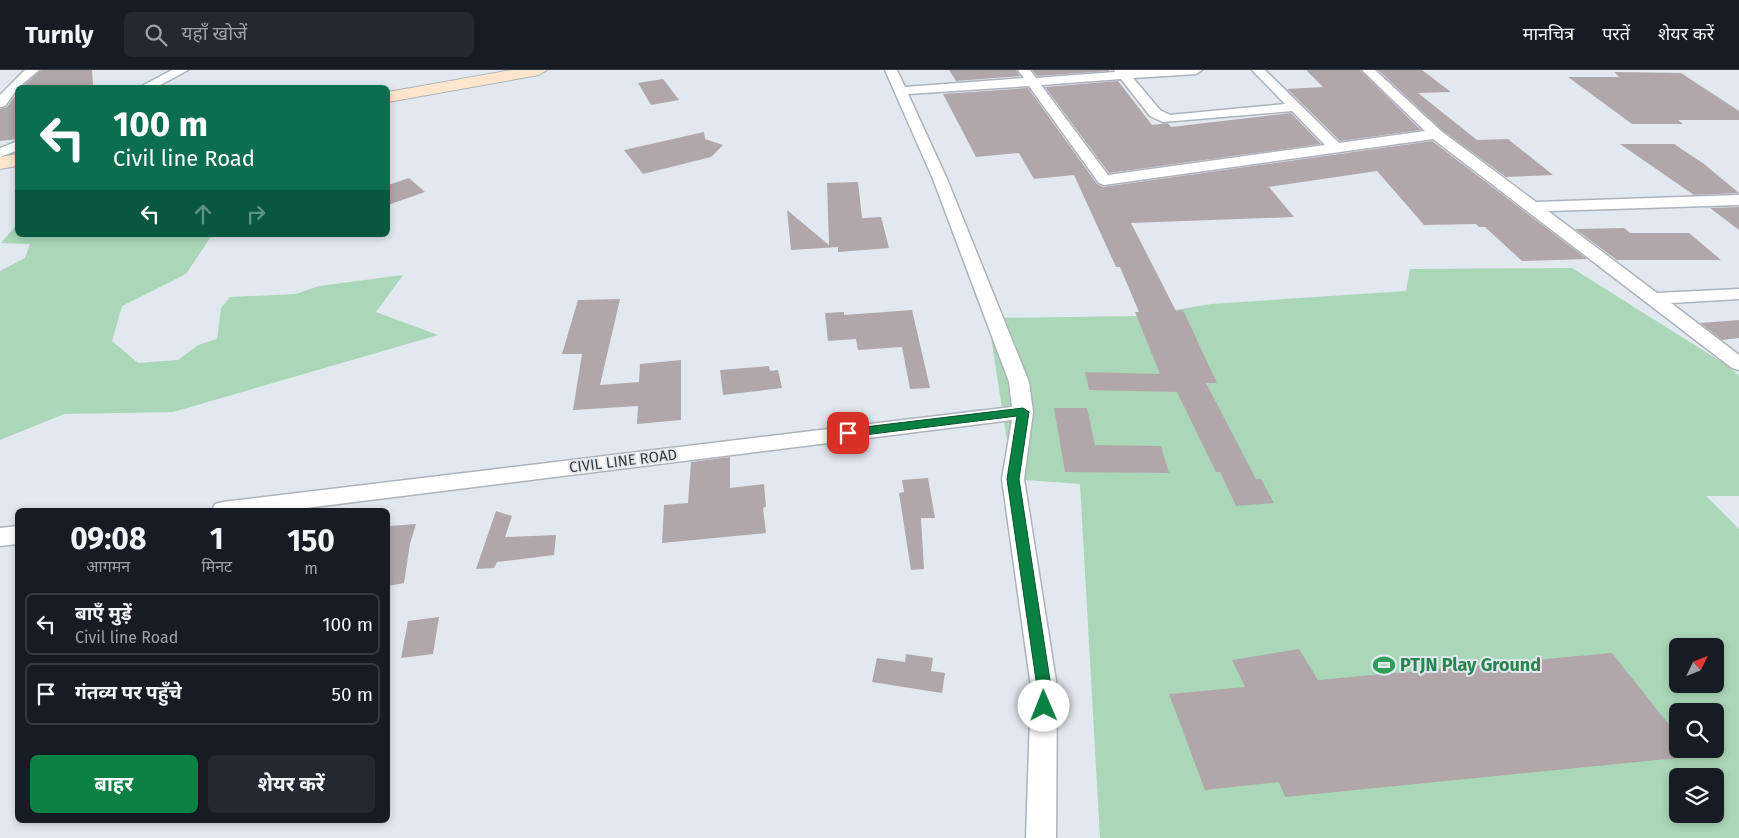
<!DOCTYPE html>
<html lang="hi">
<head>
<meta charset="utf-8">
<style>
  body { margin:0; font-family:"Fira Sans","Noto Sans Devanagari",sans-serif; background:#242831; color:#f1f3f6; height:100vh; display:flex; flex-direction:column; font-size:19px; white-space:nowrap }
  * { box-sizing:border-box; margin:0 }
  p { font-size:16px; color:#9ea1a6 }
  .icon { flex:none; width:28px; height:28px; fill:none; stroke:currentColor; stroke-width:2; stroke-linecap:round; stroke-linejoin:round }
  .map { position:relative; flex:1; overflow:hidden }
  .side { position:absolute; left:15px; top:438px; width:375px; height:315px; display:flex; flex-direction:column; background:#171b24; border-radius:8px; box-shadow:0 2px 8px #0003 }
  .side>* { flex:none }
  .banner { position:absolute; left:15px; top:15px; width:375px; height:152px; border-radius:8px; box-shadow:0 2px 8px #0003; background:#0b6e4f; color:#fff; overflow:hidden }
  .needle { width:32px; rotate:47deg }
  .controls { position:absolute; left:1669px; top:568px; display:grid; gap:10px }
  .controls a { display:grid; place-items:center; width:55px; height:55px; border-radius:8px; background:#171b24; box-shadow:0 2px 8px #0003; font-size:25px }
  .pin { position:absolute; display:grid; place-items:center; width:42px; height:42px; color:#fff; margin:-21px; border-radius:10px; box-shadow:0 2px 8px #0006 }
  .me { position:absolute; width:55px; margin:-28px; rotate:359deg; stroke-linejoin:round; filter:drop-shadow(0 0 4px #0008) }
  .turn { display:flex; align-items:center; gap:18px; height:105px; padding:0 15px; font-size:22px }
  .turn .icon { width:65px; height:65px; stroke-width:2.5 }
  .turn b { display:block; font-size:35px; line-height:42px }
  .lanes { display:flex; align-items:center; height:48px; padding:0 15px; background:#0003; justify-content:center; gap:25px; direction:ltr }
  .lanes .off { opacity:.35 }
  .eta { display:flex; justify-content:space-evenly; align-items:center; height:85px; text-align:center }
  .eta b { font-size:30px; font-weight:700; line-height:35px }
  .cta { display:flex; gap:10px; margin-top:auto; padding:10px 15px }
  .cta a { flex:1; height:58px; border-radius:8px; background:#0b8043; color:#fff; font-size:20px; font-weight:700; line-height:58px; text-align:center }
  .cta a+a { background:#242831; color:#f1f3f6 }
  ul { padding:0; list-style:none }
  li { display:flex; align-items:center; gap:15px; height:62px; margin:0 10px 8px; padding:0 5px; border:2px solid #363941; border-radius:8px }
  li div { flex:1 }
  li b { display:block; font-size:19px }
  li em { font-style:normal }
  header { display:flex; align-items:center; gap:30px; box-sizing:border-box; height:70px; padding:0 25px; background:#171b24; border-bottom:1px solid #363941 }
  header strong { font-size:24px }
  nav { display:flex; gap:28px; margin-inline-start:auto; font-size:18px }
  .search { width:350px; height:45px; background:#242831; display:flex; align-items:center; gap:12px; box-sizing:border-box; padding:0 18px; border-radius:8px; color:#9ea1a6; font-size:19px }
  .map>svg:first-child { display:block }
  .green { fill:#aad7b7; fill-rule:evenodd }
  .building { fill:#b1a7aa }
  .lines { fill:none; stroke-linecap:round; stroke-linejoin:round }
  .street-casing { stroke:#adb3ba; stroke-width:3 }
  .secondary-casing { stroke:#adb3ba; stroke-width:2 }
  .street { fill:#fff; fill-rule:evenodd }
  .secondary { fill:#ffe5cb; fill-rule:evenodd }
  .route { fill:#0b8043; stroke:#07532c }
  .labels { text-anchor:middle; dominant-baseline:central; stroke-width:4; stroke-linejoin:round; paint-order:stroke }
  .street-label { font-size:15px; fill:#37393c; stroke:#e2e8ef }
  .near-leisure-label { font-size:18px; font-weight:bold; fill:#27864d; stroke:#e2e8ef; text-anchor:start }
</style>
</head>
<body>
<header>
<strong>Turnly</strong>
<div class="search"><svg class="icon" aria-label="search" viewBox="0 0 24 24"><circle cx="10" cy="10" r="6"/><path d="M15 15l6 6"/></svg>यहाँ खोजें</div>
<nav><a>मानचित्र</a><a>परतें</a><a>शेयर करें</a></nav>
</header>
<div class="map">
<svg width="1739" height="768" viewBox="0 0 1739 768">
  <rect width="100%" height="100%" fill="#e2e8ef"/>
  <g class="green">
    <path d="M 17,154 L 18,165 L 212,165 L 186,204 L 122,236 L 112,271 L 138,293 L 178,290 L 198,275 L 217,269 L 221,238 L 230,227 L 296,224 L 319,216 L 403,205 L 376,242 L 438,265 L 173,342 L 64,344 L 0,370 L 0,201 L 25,188 L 30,174 L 1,173 Z"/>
    <path d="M 1572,198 L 1728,296 L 1739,306 L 1739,426 L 1706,426 L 1739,459 L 1739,768 L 1100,768 L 1080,414 L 1013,409 L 988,248 L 1140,246 L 1211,234 L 1406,221 L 1410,199 ZM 1678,576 L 1715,576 L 1715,614 L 1678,614 ZM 1678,641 L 1715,641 L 1715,679 L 1678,679 ZM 1678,706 L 1715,706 L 1715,744 L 1678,744 Z"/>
  </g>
  <g class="building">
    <path d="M 41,0 L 92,0 L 93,15 L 21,18 Z"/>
    <path d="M 949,0 L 1016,0 L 1020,6 L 956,11 Z"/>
    <path d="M 1032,0 L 1109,0 L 1109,1 L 1037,6 Z"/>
    <path d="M 1306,0 L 1360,0 L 1421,60 L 1340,71 L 1287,19 L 1323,17 Z"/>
    <path d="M 1378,0 L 1422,0 L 1451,22 L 1418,23 L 1477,70 L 1508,69 L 1553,105 L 1506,107 L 1442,60 Z"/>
    <path d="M 1614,2 L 1681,3 L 1739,41 L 1739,50 L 1678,50 L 1683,54 L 1632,54 L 1568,7 L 1619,7 Z"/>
    <path d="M 663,9 L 679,30 L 651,35 L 638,13 Z"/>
    <path d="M 1118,11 L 1152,55 L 1168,53 L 1171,57 L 1291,43 L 1321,74 L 1109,103 L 1045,17 Z"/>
    <path d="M 1028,18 L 1097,114 L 1103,117 L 1432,71 L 1587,189 L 1522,191 L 1485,157 L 1479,157 L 1476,154 L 1424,155 L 1377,101 L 1269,117 L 1294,147 L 1131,153 L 1176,241 L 1183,240 L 1217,313 L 1206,313 L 1256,409 L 1261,409 L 1274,433 L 1236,436 L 1220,402 L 1216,402 L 1177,322 L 1089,320 L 1085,302 L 1160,304 L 1135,242 L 1139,242 L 1120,197 L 1116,197 L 1074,105 L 1034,109 L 1019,83 L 976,87 L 943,24 Z"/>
    <path d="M 18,22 L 18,69 L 0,71 L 0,39 L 7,37 Z"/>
    <path d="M 704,62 L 705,69 L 723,75 L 711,87 L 643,104 L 624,80 Z"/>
    <path d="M 1620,74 L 1674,74 L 1704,94 L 1739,123 L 1694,125 Z"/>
    <path d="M 409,108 L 425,122 L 388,135 L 388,115 Z"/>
    <path d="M 858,112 L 862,148 L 881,147 L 889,178 L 838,182 L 838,177 L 791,180 L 787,140 L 829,175 L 827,113 Z"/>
    <path d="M 1739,137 L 1739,160 L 1710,138 Z"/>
    <path d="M 1624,158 L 1630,163 L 1689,163 L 1721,190 L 1617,190 L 1575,159 Z"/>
    <path d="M 620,229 L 600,315 L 639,312 L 640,294 L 681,290 L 681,350 L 637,354 L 638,336 L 573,340 L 582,284 L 562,284 L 578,230 Z"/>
    <path d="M 912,240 L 930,318 L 910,319 L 902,277 L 858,280 L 856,269 L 828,271 L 825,243 L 844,242 L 844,245 Z"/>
    <path d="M 1739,250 L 1739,268 L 1722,270 L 1700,253 Z"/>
    <path d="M 769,296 L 770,301 L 778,300 L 782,318 L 723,325 L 720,300 Z"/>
    <path d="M 1054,338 L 1087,338 L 1095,375 L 1161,376 L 1169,403 L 1065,402 Z"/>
    <path d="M 730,387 L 730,418 L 764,414 L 766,437 L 763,438 L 766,463 L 662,473 L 664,435 L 688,433 L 691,392 Z"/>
    <path d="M 928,408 L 935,448 L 921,448 L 924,499 L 911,500 L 899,423 L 904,422 L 902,410 Z"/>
    <path d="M 496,441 L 512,446 L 505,467 L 556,465 L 554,485 L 497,492 L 494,498 L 476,499 Z"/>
    <path d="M 416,454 L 410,474 L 404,513 L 388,516 L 388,456 Z"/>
    <path d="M 439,547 L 433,584 L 401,588 L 408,551 Z"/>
    <path d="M 1299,579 L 1318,610 L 1612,583 L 1678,666 L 1678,688 L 1285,727 L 1279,712 L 1205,720 L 1169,624 L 1245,617 L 1232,590 Z"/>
    <path d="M 906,584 L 933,588 L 931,601 L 945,603 L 942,623 L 872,612 L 877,588 L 905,592 Z"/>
  </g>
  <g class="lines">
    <g class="street-casing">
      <g id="street">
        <path d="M 25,0 L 39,0 L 18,18 L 5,36 L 0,37 L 0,25 Z"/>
        <path d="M 172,0 L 188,0 L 155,18 L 138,18 Z"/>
        <path d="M 885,0 L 897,0 L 905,17 L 1024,8 L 1018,0 L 1030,0 L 1036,8 L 1115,2 L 1114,0 L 1202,0 L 1196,4 L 1133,8 L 1160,40 L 1170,45 L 1285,34 L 1252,0 L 1265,0 L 1339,73 L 1425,61 L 1362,0 L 1375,0 L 1441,61 L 1536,132 L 1739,125 L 1739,135 L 1548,141 L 1657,223 L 1739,219 L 1739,229 L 1671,233 L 1739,285 L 1739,300 L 1732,298 L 1433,69 L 1104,115 L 1099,113 L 1029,16 L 908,24 L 947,109 L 1029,312 L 1033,342 L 1024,409 L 1057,617 L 1056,768 L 1026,768 L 1031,617 L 1002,409 L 1012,350 L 290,440 L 212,440 L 215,434 L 223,432 L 1012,337 L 1009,312 L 933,109 ZM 1121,9 L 1150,46 L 1163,52 L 1292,41 L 1325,75 L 1108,105 L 1041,15 Z"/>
        <path d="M 18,71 L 18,80 L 0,87 L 0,78 Z"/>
        <path d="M 18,456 L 18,474 L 0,476 L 0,458 Z"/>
      </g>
    </g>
    <g class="secondary-casing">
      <g id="secondary">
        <path d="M 512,0 L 547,0 L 539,5 L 388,32 L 388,22 Z"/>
        <path d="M 18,84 L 18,96 L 0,99 L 0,87 Z"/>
      </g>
    </g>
    <use href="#street" class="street"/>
    <use href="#secondary" class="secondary"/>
  </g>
  <path class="route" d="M 1023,338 L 1029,342 L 1019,409 L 1051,617 L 1049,640 L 1044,642 L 1039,640 L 1036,636 L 1037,617 L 1007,409 L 1017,346 L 848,367 L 842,363 L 848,359 Z"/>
  <defs>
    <g id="stadium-bare" transform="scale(1.725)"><path d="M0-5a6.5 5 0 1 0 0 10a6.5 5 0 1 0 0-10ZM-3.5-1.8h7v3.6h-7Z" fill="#2e9e5b" stroke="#e2e8ef" stroke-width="2.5" paint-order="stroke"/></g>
  </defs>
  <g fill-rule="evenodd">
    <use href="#stadium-bare" x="1384" y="595"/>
  </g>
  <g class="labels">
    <g class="street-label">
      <text transform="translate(623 391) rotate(-7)">CIVIL LINE ROAD</text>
    </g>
    <g class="near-leisure-label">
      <text x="1400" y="595">PTJN Play Ground</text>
    </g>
  </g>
</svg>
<div class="controls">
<a><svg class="needle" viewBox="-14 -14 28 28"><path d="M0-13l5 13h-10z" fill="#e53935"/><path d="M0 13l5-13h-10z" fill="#9ea1a6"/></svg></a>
<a><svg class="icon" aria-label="search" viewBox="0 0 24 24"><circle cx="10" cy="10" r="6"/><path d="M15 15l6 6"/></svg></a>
<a><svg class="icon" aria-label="layers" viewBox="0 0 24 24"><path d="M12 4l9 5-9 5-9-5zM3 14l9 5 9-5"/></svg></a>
</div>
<div class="pin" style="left:848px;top:363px;background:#d93025"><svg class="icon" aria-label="arrive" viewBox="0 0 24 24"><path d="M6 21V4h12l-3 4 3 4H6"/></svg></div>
<svg class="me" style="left:1044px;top:636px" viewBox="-20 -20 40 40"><circle r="19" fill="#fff"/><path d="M0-13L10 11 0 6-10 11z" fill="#0b8043"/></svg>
<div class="banner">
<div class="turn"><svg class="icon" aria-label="left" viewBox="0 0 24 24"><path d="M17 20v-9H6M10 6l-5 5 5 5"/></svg><div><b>100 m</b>Civil line Road</div></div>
<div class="lanes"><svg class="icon" aria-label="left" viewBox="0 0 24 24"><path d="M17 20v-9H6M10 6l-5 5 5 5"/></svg><svg class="icon off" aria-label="ahead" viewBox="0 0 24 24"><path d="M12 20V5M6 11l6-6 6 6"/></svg><svg class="icon off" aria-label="right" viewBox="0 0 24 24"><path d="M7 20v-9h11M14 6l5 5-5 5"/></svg></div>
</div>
<section class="side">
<div class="eta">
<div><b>09:08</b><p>आगमन</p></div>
<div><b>1</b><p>मिनट</p></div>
<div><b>150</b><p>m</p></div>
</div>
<ul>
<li><svg class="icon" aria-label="left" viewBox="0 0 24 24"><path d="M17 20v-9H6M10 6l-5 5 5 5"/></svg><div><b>बाएँ मुड़ें</b><p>Civil line Road</p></div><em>100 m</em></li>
<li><svg class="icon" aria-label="arrive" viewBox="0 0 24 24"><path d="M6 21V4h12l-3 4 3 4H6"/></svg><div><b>गंतव्य पर पहुँचे</b></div><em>50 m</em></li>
</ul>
<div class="cta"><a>बाहर</a><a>शेयर करें</a></div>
</section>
</div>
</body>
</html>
